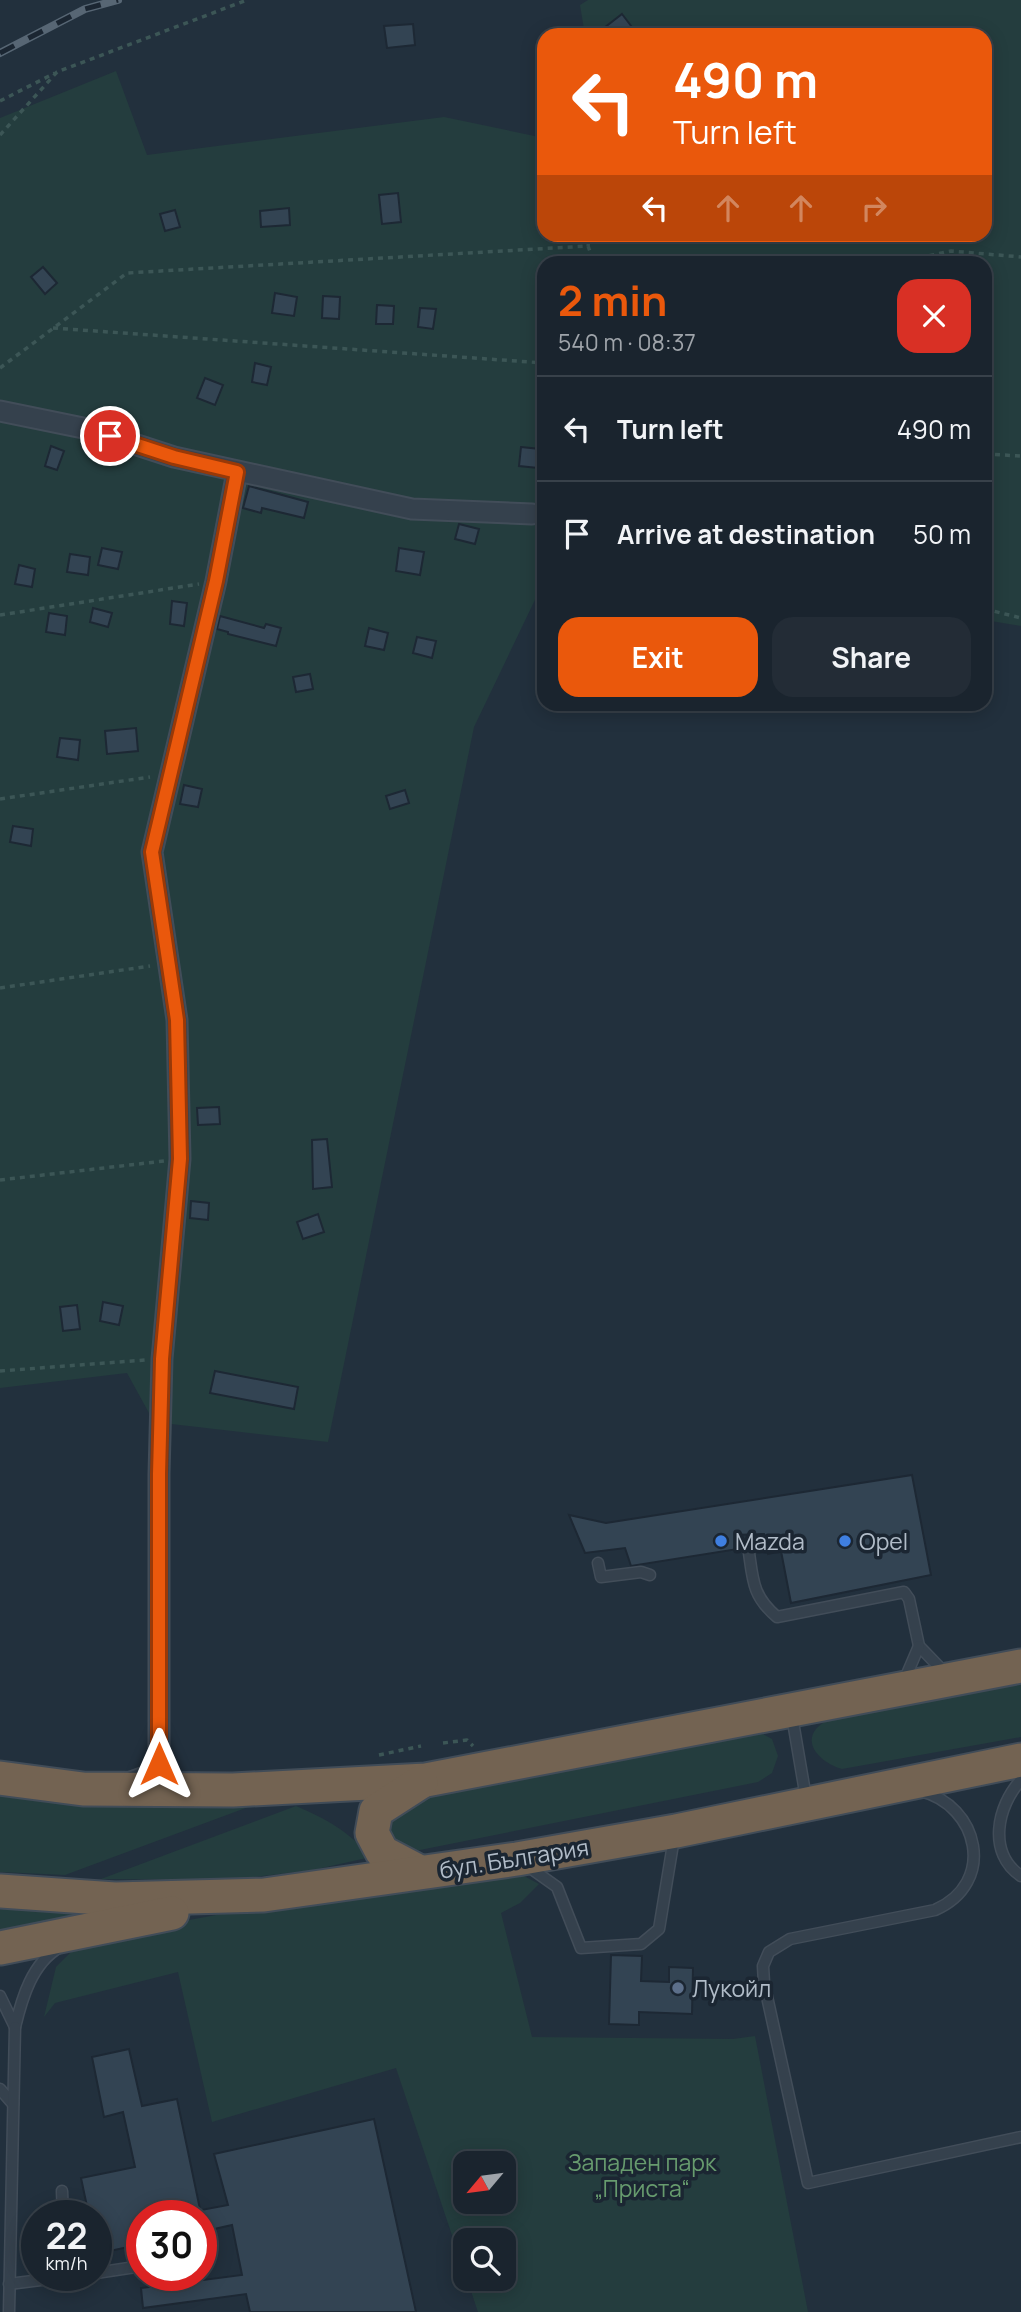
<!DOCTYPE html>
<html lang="en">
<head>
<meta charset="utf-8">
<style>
  body { margin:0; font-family:Manrope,sans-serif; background:#232c36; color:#f1f3f6; height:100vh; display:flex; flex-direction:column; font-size:26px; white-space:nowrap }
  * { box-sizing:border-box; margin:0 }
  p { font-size:23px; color:#9fa4aa }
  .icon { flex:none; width:38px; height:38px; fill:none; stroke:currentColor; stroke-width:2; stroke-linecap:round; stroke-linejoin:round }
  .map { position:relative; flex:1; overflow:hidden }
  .drawer { position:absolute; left:537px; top:256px; width:455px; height:455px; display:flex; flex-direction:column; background:#1a242e; border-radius:21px; box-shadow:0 4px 18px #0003,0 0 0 2px #38414a }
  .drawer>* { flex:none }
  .top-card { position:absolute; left:537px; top:28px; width:455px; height:214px; border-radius:21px; box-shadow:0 4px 18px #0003,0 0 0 2px #38414a; background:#ea580c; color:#fff; overflow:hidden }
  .needle { width:46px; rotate:241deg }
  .buttons { position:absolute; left:453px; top:2151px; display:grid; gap:14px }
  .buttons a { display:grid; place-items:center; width:63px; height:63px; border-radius:14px; background:#1a242e; box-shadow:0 4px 18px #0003,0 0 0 2px #38414a; font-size:35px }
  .speed { position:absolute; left:21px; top:2200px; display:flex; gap:14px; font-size:35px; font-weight:700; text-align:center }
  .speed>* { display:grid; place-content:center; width:91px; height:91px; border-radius:50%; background:#1a242e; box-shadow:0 4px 18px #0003,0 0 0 2px #38414a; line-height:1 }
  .speed small { font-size:18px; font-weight:400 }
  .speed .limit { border:10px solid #d22; background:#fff; color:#111 }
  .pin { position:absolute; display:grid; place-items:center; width:60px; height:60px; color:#fff; margin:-30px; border:4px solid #fff; border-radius:50%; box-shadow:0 2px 7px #0007 }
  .me { position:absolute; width:77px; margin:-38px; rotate:0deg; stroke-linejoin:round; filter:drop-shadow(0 0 5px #0008) }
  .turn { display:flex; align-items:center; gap:24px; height:147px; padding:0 21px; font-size:32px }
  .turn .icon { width:91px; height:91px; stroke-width:2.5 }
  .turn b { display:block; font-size:49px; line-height:60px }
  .lanes { display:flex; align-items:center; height:66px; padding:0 21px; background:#0003; justify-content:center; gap:35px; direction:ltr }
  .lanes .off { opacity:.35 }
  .round { display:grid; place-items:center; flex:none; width:74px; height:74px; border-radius:21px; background:#232c36 }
  .head { display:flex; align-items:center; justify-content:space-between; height:119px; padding:0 21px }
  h1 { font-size:42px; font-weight:700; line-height:52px; color:#ea580c }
  .button { display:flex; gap:14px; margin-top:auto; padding:14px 21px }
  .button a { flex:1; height:80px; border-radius:21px; background:#ea580c; color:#fff; font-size:28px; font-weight:700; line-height:80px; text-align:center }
  .button a+a { background:#232c36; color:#f1f3f6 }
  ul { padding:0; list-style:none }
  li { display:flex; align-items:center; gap:21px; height:105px; padding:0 21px; border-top:2px solid #38414a }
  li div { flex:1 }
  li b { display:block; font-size:26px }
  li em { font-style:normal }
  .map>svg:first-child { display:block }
  .green { fill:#243d3e; fill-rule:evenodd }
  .building { fill:#334453; stroke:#1d2834; stroke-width:2 }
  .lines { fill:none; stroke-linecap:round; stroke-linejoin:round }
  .lane-casing { stroke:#424d59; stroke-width:13 }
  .street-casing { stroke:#424d59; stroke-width:23 }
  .highway-casing { stroke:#414c58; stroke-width:37 }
  .path { stroke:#3c5656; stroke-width:3.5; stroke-dasharray:5 5; stroke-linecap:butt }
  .lane { stroke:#35414d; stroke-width:10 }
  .street { stroke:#35414d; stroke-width:19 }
  .highway { stroke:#736352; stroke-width:33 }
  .rail-casing { stroke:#576674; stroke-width:8 }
  .rail { stroke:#1b2632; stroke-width:5; stroke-dasharray:16; stroke-linecap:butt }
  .route-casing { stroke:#983908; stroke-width:18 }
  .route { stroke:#ea580c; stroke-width:12 }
  .shop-dot { fill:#3f7fe0; stroke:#1b2632; stroke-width:2.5 }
  .service-dot { fill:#5c6f8a; stroke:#1b2632; stroke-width:2.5 }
  .labels { text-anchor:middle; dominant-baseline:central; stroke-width:7; stroke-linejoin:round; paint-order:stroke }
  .poi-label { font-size:23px; fill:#b1bcc8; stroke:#1b2632; text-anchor:start }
  .street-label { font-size:23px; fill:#b1bcc8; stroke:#1b2632 }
  .park-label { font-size:23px; fill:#679b6e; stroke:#1b2632 }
</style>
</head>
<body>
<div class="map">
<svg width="1021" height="2312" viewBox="0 0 1021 2312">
  <rect width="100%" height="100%" fill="#22303d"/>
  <g class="green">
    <path d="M 588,0 L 1021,0 L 1021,626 L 985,620 L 985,262 L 544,262 L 544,581 L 474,727 L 328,1442 L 154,1422 L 127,1373 L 0,1388 L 0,118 L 116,71 L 147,155 L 444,117 L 544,138 L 544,234 L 985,234 L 985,35 L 585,35 L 580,5 Z"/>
    <path d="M 1021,1680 L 1021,1737 L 842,1769 C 815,1761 796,1735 830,1719 Z"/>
    <path d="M 756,1730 L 772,1739 L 778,1756 L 772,1773 L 758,1782 L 415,1851 L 392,1845 L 385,1815 L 396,1803 Z"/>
    <path d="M 0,1790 L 251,1806 L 65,1875 L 0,1872 Z"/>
    <path d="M 296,1806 C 327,1819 349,1832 371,1857 L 313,1870 L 229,1880 L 101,1879 Z"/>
    <path d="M 509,1868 L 539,1884 L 520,1903 L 501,1913 L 532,2037 L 733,2039 L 755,2036 L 808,2312 L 478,2312 L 467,2279 L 504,2278 L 504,2240 L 466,2240 L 465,2274 L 396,2068 L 212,2122 L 178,1972 L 55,2003 L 44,2017 L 56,1967 L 73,1950 L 92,1938 L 227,1913 L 302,1904 ZM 466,2163 L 504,2163 L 504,2202 L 466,2202 Z"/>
    <path d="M 0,1907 L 139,1907 L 0,1939 Z"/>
  </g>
  <g class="building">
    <path d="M 622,14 L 638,35 L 595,35 Z"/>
    <path d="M 413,24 L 415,45 L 387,48 L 384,26 Z"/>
    <path d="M 398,193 L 401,222 L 382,224 L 379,195 Z"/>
    <path d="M 289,208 L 290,225 L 261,227 L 260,211 Z"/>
    <path d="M 175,210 L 180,227 L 165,231 L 160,214 Z"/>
    <path d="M 43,267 L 57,283 L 45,294 L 31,277 Z"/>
    <path d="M 275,293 L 297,297 L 294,316 L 272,313 Z"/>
    <path d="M 323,296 L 340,297 L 339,319 L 322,318 Z"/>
    <path d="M 377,305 L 394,306 L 393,324 L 376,324 Z"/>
    <path d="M 420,308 L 436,309 L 433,329 L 418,327 Z"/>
    <path d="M 255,363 L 271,367 L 267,385 L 252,382 Z"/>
    <path d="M 205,378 L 223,385 L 215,405 L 197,398 Z"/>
    <path d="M 51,446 L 64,451 L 57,470 L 45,466 Z"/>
    <path d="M 521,447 L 540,449 L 538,468 L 519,466 Z"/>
    <path d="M 249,486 L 308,502 L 304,518 L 262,508 L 261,513 L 243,508 Z"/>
    <path d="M 459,524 L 479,529 L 475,544 L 455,539 Z"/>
    <path d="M 102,548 L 122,552 L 118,569 L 98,565 Z"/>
    <path d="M 399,548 L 424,552 L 420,575 L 396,571 Z"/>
    <path d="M 70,554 L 90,557 L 88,575 L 67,572 Z"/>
    <path d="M 19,565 L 35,569 L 32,587 L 15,584 Z"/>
    <path d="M 172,601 L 187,603 L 184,626 L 170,624 Z"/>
    <path d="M 93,608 L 112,613 L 108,627 L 90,622 Z"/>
    <path d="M 49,613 L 67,616 L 65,635 L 46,632 Z"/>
    <path d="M 220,616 L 264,628 L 266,624 L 281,628 L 276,646 L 228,634 L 228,632 L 217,629 Z"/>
    <path d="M 369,628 L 388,633 L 384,650 L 365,646 Z"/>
    <path d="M 417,637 L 436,641 L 432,658 L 413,653 Z"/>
    <path d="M 310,674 L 313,689 L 296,692 L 293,677 Z"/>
    <path d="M 136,728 L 138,751 L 107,754 L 105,731 Z"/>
    <path d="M 60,738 L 80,740 L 78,760 L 57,757 Z"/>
    <path d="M 184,785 L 202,789 L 198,807 L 180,804 Z"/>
    <path d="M 405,790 L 409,803 L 390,809 L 386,796 Z"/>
    <path d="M 13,826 L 33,829 L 31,846 L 10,842 Z"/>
    <path d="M 219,1107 L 220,1124 L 198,1125 L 197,1108 Z"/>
    <path d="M 327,1139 L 332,1187 L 313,1189 L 312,1140 Z"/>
    <path d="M 191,1201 L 209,1203 L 208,1220 L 190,1218 Z"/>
    <path d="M 318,1214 L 324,1232 L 303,1239 L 297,1222 Z"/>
    <path d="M 103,1302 L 123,1306 L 119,1325 L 100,1321 Z"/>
    <path d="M 77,1305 L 80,1329 L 63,1331 L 60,1307 Z"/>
    <path d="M 215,1371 L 298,1387 L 294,1409 L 210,1393 Z"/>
    <path d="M 912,1475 L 931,1575 L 791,1603 L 781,1551 L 768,1554 L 764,1534 L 735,1535 L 738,1549 L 631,1566 L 625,1548 L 585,1553 L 569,1515 L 606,1523 Z"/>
    <path d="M 611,1955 L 642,1956 L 641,1981 L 669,1982 L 669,1967 L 693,1968 L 692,2014 L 639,2012 L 639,2025 L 609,2024 Z"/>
    <path d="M 129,2049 L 142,2106 L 177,2099 L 201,2214 L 201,2210 L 228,2205 L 214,2154 L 374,2119 L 416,2312 L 250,2312 L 246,2294 L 143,2308 L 141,2288 L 242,2275 L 232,2225 L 201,2232 L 201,2216 L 142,2216 L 142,2244 L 96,2254 L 96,2216 L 89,2216 L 81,2178 L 135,2167 L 123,2112 L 104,2117 L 92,2057 Z"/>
  </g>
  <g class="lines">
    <g class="lane-casing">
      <g id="lane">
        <path d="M 748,1546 C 753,1578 751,1595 777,1617 L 904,1592 L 909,1599 L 919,1646 L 946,1674"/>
        <path d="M 598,1563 L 601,1577 L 641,1572 L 650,1575"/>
        <path d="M 904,1681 L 919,1646"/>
        <path d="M 792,1716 L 806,1798"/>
        <path d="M 1021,1780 C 997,1806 987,1853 1021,1876"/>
        <path d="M 920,1791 C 979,1805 997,1883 935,1910 L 790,1939 L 769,1952 L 763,1966 L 764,1983 L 808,2183 L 1021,2137"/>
        <path d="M 526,1865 L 557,1887 L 581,1948 L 641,1944 L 659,1929 L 674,1838"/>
        <path d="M 0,1996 L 15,2027 C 22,1998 32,1963 60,1947"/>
        <path d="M 0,2089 L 13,2104"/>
        <path d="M 62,2191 L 63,2216"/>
        <path d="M 96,2273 L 142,2266"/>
        <path d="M 9,2284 L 81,2275"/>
        <path d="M 9,2312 L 15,2027"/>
      </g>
    </g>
    <g class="street-casing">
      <g id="street">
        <path d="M 0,411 L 88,429 L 174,457 L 412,509 L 532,514"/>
        <path d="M 128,1783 L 150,1775 L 159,1764 L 159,1474 L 162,1359 L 180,1159 L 177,1020 L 152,852 L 216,581 L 237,472"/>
      </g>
    </g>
    <g class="highway-casing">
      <g id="highway">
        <path d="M 0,1778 L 83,1789 L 233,1790 L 426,1780 L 1021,1666"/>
        <path d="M 420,1872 L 382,1852 L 372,1833 L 376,1811 L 421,1782"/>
        <path d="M 0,1891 L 115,1899 L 264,1895 L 517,1859 L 676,1831 L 1021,1760"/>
        <path d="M 0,1948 L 172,1913"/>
      </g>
    </g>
    <g class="path">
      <path d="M 0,101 L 55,73"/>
      <path d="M 0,135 L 57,72 L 247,0"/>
      <path d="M 588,246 L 590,234"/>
      <path d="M 900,262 L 951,251 L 1021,257"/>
      <path d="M 53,328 L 544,363"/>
      <path d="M 0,368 L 127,273 L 588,246 L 594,262"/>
      <path d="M 985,454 L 1021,456"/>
      <path d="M 537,499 L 544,480"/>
      <path d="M 985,609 L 1021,618"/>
      <path d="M 0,615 L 199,584"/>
      <path d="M 0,799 L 150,777"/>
      <path d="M 0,988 L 150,966"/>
      <path d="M 0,1180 L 164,1161"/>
      <path d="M 0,1371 L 146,1360"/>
      <path d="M 443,1743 L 467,1740 L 473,1746"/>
      <path d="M 379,1755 L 421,1746"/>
    </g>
    <use href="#lane" class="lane"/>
    <use href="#street" class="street"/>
    <use href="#highway" class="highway"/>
    <g class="rail-casing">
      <path id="rail" d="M 0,53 L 85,9 L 118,0"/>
    </g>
    <use href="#rail" class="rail"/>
  </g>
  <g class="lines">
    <g class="route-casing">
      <path id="route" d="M 110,436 L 174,457 L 237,472 L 216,581 L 152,852 L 177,1020 L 180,1159 L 162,1359 L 159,1474 L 159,1764"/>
    </g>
    <use href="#route" class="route"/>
  </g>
  <g class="shop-dot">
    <circle cx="721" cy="1541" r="7"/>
    <circle cx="845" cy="1541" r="7"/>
  </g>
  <circle class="service-dot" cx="678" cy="1988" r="7"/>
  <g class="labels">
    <g class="poi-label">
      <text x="735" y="1541">Mazda</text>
      <text x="859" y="1541">Opel</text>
      <text x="692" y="1988">Лукойл</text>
    </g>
    <g class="street-label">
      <text transform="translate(514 1858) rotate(-9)">бул. България</text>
    </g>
    <g class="park-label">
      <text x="642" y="2162">Западен парк<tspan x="642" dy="26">„Приста“</tspan></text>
    </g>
  </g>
</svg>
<div class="buttons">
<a><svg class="needle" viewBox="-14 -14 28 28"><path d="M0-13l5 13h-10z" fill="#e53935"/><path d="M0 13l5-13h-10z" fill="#9fa4aa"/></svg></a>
<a><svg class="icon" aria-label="search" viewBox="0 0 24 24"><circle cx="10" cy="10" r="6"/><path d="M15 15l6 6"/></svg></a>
</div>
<div class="speed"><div>22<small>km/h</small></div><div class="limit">30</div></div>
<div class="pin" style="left:110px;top:436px;background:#d93025"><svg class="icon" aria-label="arrive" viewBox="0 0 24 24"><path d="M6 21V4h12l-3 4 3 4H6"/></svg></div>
<svg class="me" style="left:159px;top:1764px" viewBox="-20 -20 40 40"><path d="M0-17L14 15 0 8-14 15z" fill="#ea580c" stroke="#fff" stroke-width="4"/></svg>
<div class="top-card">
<div class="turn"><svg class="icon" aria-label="left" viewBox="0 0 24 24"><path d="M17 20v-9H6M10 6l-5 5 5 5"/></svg><div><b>490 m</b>Turn left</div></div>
<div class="lanes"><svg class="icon" aria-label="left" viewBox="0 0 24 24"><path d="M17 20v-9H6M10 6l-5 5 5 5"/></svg><svg class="icon off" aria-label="ahead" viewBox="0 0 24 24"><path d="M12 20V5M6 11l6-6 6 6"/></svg><svg class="icon off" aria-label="ahead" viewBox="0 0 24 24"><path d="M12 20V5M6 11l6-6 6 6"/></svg><svg class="icon off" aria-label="right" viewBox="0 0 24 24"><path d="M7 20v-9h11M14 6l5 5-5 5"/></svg></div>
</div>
<section class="drawer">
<div class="head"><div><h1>2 min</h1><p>540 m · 08:37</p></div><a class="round" style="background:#d93025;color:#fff"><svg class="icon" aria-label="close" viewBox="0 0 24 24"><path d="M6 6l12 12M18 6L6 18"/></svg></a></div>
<ul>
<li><svg class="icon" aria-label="left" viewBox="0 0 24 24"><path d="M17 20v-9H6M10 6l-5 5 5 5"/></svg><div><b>Turn left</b></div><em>490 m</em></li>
<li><svg class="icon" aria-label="arrive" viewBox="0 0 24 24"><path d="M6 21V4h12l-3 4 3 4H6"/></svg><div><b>Arrive at destination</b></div><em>50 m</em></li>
</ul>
<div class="button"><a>Exit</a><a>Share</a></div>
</section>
</div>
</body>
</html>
